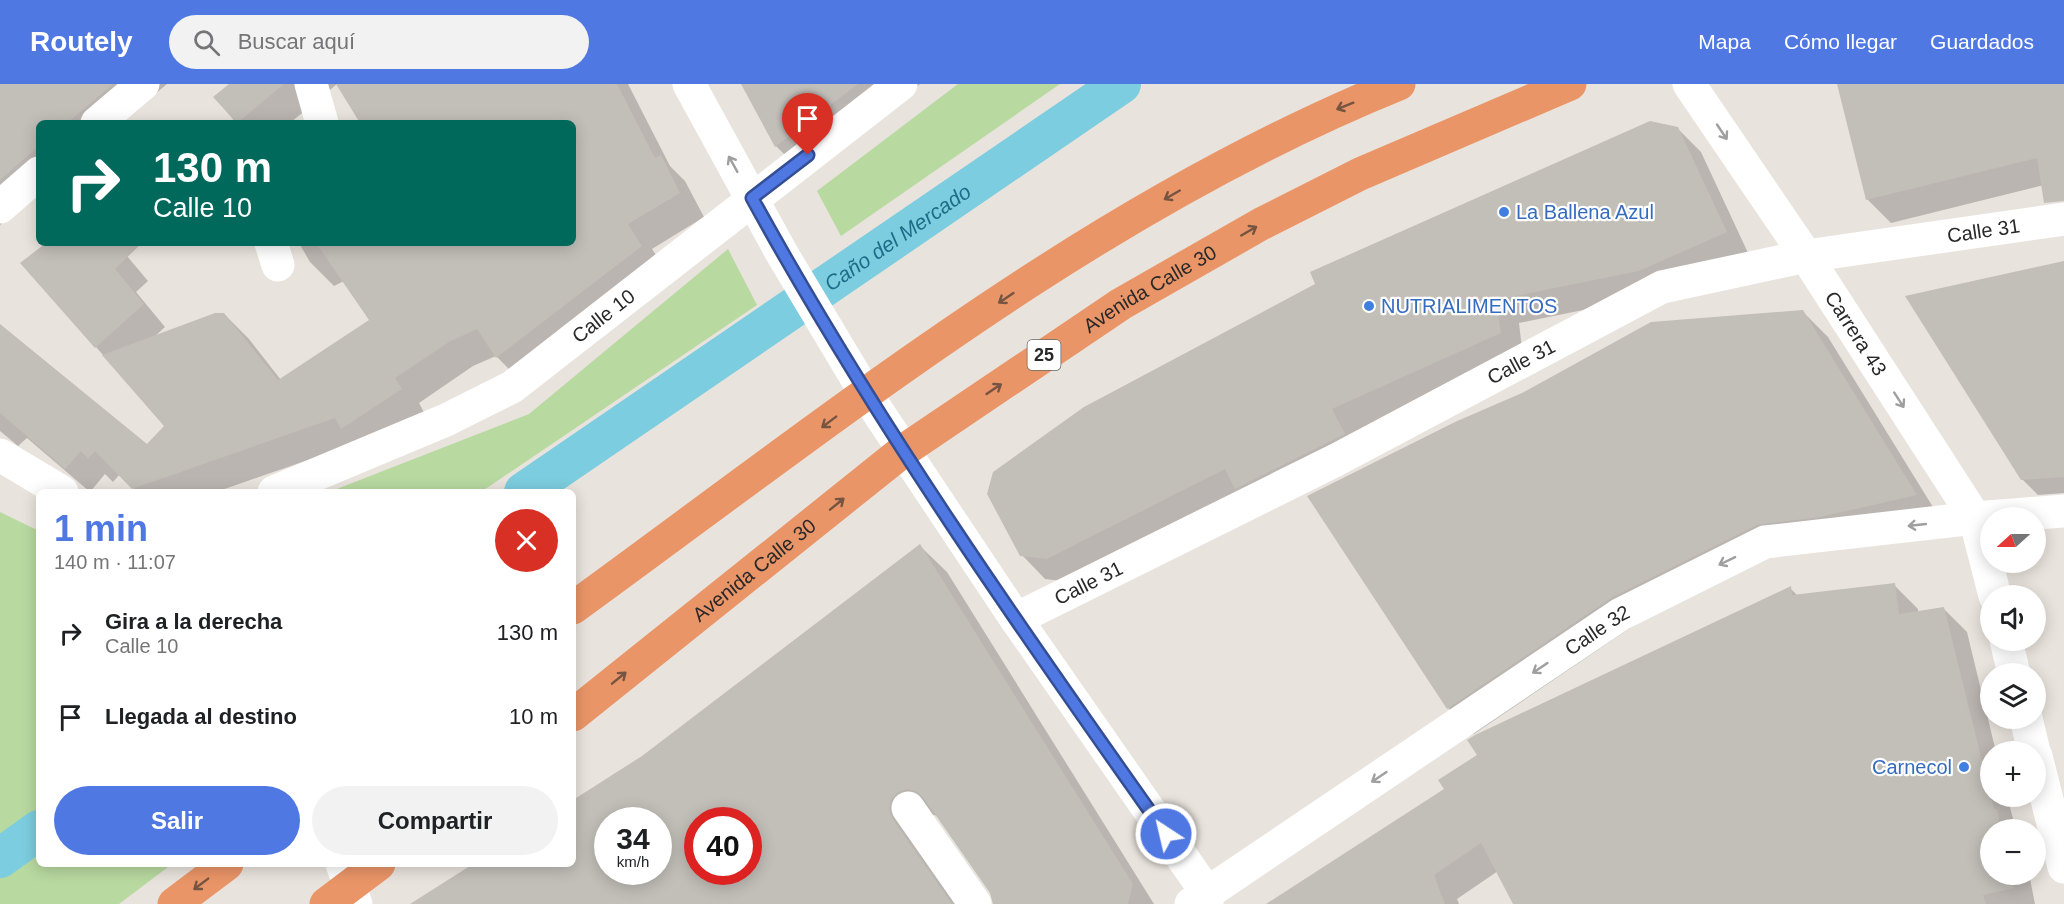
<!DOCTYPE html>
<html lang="es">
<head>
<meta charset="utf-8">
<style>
  body { margin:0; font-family:Arial,sans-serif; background:#f2f2f2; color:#202124; height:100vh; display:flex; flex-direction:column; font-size:22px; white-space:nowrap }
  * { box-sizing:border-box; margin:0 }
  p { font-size:20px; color:#757577 }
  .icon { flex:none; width:33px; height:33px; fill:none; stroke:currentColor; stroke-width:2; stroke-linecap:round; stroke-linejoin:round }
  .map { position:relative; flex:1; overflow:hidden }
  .drawer { position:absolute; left:36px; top:405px; width:540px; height:378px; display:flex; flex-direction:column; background:#fff; border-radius:9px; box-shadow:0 3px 15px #0003 }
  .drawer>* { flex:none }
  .top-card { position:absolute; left:36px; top:36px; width:540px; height:126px; border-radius:9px; box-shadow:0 3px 15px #0003; background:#00695c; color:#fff; overflow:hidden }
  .needle { width:39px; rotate:249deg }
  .buttons { position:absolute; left:1980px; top:423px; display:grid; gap:12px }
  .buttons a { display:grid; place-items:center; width:66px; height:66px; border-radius:50%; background:#fff; box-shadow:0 3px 15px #0003; font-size:30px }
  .speed { position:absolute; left:594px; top:723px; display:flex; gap:12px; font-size:30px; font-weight:700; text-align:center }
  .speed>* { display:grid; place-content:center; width:78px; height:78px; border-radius:50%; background:#fff; box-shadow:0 3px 15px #0003; line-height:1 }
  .speed small { font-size:15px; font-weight:400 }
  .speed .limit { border:9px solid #d22; background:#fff; color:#111 }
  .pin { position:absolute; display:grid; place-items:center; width:51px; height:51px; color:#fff; margin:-62px -26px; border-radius:50% 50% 50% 0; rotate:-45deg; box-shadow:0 0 6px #0007 }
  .pin .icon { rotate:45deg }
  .me { position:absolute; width:66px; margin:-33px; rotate:325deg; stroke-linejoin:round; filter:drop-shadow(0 0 4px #0008) }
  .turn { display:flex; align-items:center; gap:21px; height:126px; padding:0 18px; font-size:27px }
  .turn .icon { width:78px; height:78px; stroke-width:2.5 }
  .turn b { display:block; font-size:42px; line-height:51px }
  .round { display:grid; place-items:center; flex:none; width:63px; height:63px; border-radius:32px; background:#f2f2f2 }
  .headline { display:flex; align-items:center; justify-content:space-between; height:102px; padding:0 18px }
  h1 { font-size:36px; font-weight:800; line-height:45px; color:#5078e3 }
  .primary-button { display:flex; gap:12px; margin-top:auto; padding:12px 18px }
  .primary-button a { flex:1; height:69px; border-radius:36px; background:#5078e3; color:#fff; font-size:24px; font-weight:800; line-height:69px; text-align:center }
  .primary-button a+a { background:#f2f2f2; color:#202124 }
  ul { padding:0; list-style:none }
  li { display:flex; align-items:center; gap:18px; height:84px; padding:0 18px }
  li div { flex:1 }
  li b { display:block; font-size:22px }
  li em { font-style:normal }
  header { display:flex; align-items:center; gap:36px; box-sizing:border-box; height:84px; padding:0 30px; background:#5078e3; color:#fff }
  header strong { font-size:28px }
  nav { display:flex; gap:33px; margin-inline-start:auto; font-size:21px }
  .search { width:420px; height:54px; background:#f2f2f2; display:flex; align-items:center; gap:15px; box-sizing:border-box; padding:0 21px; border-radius:33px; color:#757577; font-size:22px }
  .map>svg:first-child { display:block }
  .green { fill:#b8d9a0 }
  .shadow { fill:#0003; fill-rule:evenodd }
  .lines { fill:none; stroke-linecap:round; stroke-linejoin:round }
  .canal { stroke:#7ccddf; stroke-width:40 }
  .building { fill:#c2beb8; fill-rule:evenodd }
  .minor { stroke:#fff; stroke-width:33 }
  .highway { stroke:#ea9567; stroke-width:33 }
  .oneway { stroke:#765442 }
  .oneway2 { stroke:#9f9f9f }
  .route-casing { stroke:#344e94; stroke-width:15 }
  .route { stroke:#5078e3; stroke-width:10 }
  .shop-dot { fill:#3f7fe0; stroke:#fff; stroke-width:2 }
  .labels { text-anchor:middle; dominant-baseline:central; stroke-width:4.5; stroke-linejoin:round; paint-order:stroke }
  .shield { fill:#fff; stroke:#696969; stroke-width:1.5 }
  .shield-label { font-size:18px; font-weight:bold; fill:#292929 }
  .shop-label { font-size:20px; fill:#366cbe; stroke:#fff; text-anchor:start }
  .street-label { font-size:20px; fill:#292929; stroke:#fff }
  .water-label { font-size:21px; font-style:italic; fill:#1e6d88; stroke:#fff }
</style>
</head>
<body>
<header>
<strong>Routely</strong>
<div class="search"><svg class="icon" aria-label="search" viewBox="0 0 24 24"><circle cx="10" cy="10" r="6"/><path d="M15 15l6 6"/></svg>Buscar aquí</div>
<nav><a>Mapa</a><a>Cómo llegar</a><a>Guardados</a></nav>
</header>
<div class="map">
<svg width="2064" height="820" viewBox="0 0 2064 820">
  <rect width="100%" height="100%" fill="#e9e3dd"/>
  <g class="green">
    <path d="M 958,0 L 1060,0 L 841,152 L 817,107 Z"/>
    <path d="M 728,165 L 757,221 L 481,408 L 329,408 L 529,330 Z"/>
    <path d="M 0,428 L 39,447 L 39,780 L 172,780 L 119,820 L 0,820 Z"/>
  </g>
  <g class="shadow">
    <path d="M 0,0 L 167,0 L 121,39 L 39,39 L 39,108 L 0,141 Z"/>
    <path d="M 232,0 L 337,0 L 290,39 L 236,39 L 215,13 Z"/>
    <path d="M 338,0 L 628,0 L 670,82 L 685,97 L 704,133 L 652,165 L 666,186 L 522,298 L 496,272 L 473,282 L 419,319 L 425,330 L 357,359 L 216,408 L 137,408 L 120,390 L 113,398 L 105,390 L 90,408 L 27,354 L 18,362 L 0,347 L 0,242 L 147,362 L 166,342 L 96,263 L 49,159 L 116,159 L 148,197 L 136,208 L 165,243 L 153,254 L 224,230 L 249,255 L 281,296 L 371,236 L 344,197 L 334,202 L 310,178 L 299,159 L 573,159 L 573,39 L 361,39 Z"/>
    <path d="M 743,0 L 920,0 L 803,89 L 776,62 Z"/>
    <path d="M 1839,0 L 2064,0 L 2064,111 L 2052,99 L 1891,139 L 1867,115 Z"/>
    <path d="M 1677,44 L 1701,68 L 1749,171 L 1662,210 L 1519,239 L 1523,273 L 1071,498 L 1045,495 L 1022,471 Z"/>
    <path d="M 2064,178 L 2064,409 L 2038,411 L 2022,395 Z"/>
    <path d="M 1802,227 L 1828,253 L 1941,436 L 1783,466 L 1636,540 L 1474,650 L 1448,624 Z"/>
    <path d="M 920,462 L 947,488 L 1154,820 L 995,820 L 992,809 L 938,732 L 934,731 L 924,735 L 959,820 L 413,820 L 476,780 L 573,780 L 573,718 L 643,673 ZM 608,736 L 658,736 L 658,788 L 608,788 ZM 698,736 L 748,736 L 748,788 L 698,788 Z"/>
    <path d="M 1894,501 L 1918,525 L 1918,528 L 1943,524 L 1967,548 L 1996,668 L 1990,668 L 1990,712 L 2007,712 L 2016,746 L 1990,746 L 1990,790 L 2029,790 L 2035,820 L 1515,820 L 1498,787 L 1457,815 L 1459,820 L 1268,820 L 1790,504 L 1798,512 Z"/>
  </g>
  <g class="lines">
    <g class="canal">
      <path id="s1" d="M 524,408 L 1121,0"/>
      <path d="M 0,774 L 39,746"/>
    </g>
  </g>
  <g class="building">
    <path d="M 0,0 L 113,0 L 67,39 L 39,39 L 39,62 L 0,96 Z"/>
    <path d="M 229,0 L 284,0 L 237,39 L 213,13 Z"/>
    <path d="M 336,0 L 617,0 L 655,74 L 661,71 L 680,109 L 628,140 L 642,162 L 496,274 L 477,245 L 449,258 L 395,294 L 402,305 L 341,345 L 335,334 L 132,405 L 95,367 L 88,375 L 81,367 L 65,385 L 0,329 L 0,240 L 147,360 L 164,342 L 102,271 L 215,229 L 224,229 L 278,296 L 369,236 L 316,159 L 573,159 L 573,39 L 360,39 Z"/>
    <path d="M 741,0 L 858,0 L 775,63 Z"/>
    <path d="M 1837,0 L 2064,0 L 2064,117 L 2044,119 L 2037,74 L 1866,116 Z"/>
    <path d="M 1650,37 L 1678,43 L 1727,148 L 1639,187 L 1496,216 L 1501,249 L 1332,325 L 1345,350 L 1235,405 L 1225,385 L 1047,475 L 1020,472 L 987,410 L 993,388 L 1084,323 L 1315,200 L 1310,188 Z"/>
    <path d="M 46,159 L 142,159 L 115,185 L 144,220 L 95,264 L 20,179 Z"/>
    <path d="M 2064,177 L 2064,393 L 2021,396 L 1905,212 Z"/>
    <path d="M 1803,226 L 1917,411 L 1820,433 L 1757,441 L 1611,514 L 1447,625 L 1307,412 L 1455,338 L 1522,309 L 1651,238 Z"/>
    <path d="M 920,460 L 1133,800 L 1128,820 L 993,820 L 990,809 L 923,713 L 916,707 L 907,705 L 898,708 L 891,716 L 889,725 L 892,734 L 952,820 L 410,820 L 473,780 L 573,780 L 573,716 L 642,672 ZM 608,736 L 658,736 L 658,788 L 608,788 ZM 698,736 L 748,736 L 748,788 L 698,788 Z"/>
    <path d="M 1895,499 L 1899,530 L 1944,523 L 1994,725 L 1997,725 L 2001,746 L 1990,746 L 1990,790 L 2011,790 L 2014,804 L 1983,811 L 1986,820 L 1513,820 L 1481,759 L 1434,791 L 1445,820 L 1266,820 L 1444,705 L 1438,696 L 1477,671 L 1467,656 L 1475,651 L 1791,502 L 1792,511 Z"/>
  </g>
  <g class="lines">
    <g class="minor">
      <path d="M 311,0 L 322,39"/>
      <path d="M 689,0 L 781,168 L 866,310 L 1016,535 L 1207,809 L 1207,820"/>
      <path id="s2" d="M 1689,0 L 1806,172 L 1975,434 L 1995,512"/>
      <path d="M 97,39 L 143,0"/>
      <path d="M 0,123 L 39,89"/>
      <path d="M 271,159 L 278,181"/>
      <path d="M 0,371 L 62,408"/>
      <path id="s3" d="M 274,408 L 446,336 L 512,303 L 901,0"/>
      <path id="s4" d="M 1016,535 L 1336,376 L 1662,203 L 1806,172 L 2064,135"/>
      <path d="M 2006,556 L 2014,590"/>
      <path d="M 2026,634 L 2034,668"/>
      <path d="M 2036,672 L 2064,783"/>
      <path d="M 908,724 L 975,820"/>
      <path d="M 342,780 L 356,820"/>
      <path id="s5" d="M 1191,820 L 1621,530 L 1765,458 L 1975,434 L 2064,427"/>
    </g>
    <g class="highway">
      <path d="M 573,524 C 836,333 1095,123 1399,0"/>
      <path id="s6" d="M 573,631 L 903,367 L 1121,220 L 1261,140 L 1360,90 L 1570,0"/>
      <path d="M 174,820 L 227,780"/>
      <path d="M 326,820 L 379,780"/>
    </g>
  </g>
  <defs><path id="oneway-shaft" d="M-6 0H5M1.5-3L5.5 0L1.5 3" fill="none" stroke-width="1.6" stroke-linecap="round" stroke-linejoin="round" transform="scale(1.5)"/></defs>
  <g class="oneway">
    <use href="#oneway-shaft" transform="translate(1345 22) rotate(158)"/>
    <use href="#oneway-shaft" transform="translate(1172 111) rotate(150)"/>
    <use href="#oneway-shaft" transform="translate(1249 147) rotate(-30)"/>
    <use href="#oneway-shaft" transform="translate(1006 214) rotate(146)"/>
    <use href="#oneway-shaft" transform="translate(994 305) rotate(-34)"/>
    <use href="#oneway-shaft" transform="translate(829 338) rotate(143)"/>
    <use href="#oneway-shaft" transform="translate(837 420) rotate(-39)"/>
    <use href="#oneway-shaft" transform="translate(619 594) rotate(-39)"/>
    <use href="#oneway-shaft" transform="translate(201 800) rotate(143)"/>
  </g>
  <g class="oneway2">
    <use href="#oneway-shaft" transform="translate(1722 48) rotate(56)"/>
    <use href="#oneway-shaft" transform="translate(733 80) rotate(-119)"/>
    <use href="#oneway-shaft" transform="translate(1899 316) rotate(57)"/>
    <use href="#oneway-shaft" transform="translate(1917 441) rotate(174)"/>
    <use href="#oneway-shaft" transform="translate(1727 477) rotate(154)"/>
    <use href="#oneway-shaft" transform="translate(1540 584) rotate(146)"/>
    <use href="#oneway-shaft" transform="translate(1379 693) rotate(146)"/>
  </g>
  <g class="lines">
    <g class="route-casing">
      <path id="route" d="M 808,71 L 752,114 C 874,336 1020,544 1166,750"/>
    </g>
    <use href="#route" class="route"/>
  </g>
  <g class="shop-dot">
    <circle cx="1504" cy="128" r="6"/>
    <circle cx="1369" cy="222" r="6"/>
    <circle cx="1964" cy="683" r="6"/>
  </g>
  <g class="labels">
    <rect class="shield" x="1027.5" y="256" width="33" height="30" rx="4.5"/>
    <g class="shield-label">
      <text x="1044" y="271">25</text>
    </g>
    <g class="shop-label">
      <text x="1516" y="128">La Ballena Azul</text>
      <text x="1381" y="222">NUTRIALIMENTOS</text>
      <text x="1952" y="683" text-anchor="end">Carnecol</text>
    </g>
    <g class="street-label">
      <text stroke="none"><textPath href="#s4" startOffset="1053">Calle 31</textPath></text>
      <text stroke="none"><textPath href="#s6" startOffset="718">Avenida Calle 30</textPath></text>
      <text stroke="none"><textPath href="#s3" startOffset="376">Calle 10</textPath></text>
      <text stroke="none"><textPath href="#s2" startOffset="300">Carrera 43</textPath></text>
      <text stroke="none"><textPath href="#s4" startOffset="567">Calle 31</textPath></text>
      <text stroke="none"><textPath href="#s6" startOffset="232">Avenida Calle 30</textPath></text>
      <text stroke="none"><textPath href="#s4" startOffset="81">Calle 31</textPath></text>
      <text stroke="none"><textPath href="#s5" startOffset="490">Calle 32</textPath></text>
    </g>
    <g class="water-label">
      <text stroke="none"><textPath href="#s1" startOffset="452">Caño del Mercado</textPath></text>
    </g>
  </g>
</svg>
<div class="buttons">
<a><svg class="needle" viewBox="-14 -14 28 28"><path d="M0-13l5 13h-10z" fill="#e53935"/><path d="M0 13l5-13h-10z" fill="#757577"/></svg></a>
<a><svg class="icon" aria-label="sound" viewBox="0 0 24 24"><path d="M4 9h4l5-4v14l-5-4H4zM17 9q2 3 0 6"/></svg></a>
<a><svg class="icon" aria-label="layers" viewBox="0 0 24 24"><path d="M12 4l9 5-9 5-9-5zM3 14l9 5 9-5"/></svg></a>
<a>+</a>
<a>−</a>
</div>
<div class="speed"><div>34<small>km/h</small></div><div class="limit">40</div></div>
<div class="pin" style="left:808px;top:71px;background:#d93025"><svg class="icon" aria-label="arrive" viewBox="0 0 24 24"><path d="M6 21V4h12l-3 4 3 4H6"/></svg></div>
<svg class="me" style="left:1166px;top:750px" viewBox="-20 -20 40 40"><circle r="17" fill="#5078e3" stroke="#fff" stroke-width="3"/><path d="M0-11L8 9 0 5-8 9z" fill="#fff"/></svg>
<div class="top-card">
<div class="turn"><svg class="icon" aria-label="right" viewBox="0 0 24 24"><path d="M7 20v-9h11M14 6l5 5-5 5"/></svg><div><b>130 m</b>Calle 10</div></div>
</div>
<section class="drawer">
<div class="headline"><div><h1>1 min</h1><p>140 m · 11:07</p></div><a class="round" style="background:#d93025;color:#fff"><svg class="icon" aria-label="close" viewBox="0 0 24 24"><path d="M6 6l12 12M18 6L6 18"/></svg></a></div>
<ul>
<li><svg class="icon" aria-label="right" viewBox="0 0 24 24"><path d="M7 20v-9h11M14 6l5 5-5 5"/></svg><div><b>Gira a la derecha</b><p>Calle 10</p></div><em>130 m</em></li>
<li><svg class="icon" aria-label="arrive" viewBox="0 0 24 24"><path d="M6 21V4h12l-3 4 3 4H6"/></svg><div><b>Llegada al destino</b></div><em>10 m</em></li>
</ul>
<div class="primary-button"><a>Salir</a><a>Compartir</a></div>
</section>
</div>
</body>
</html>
